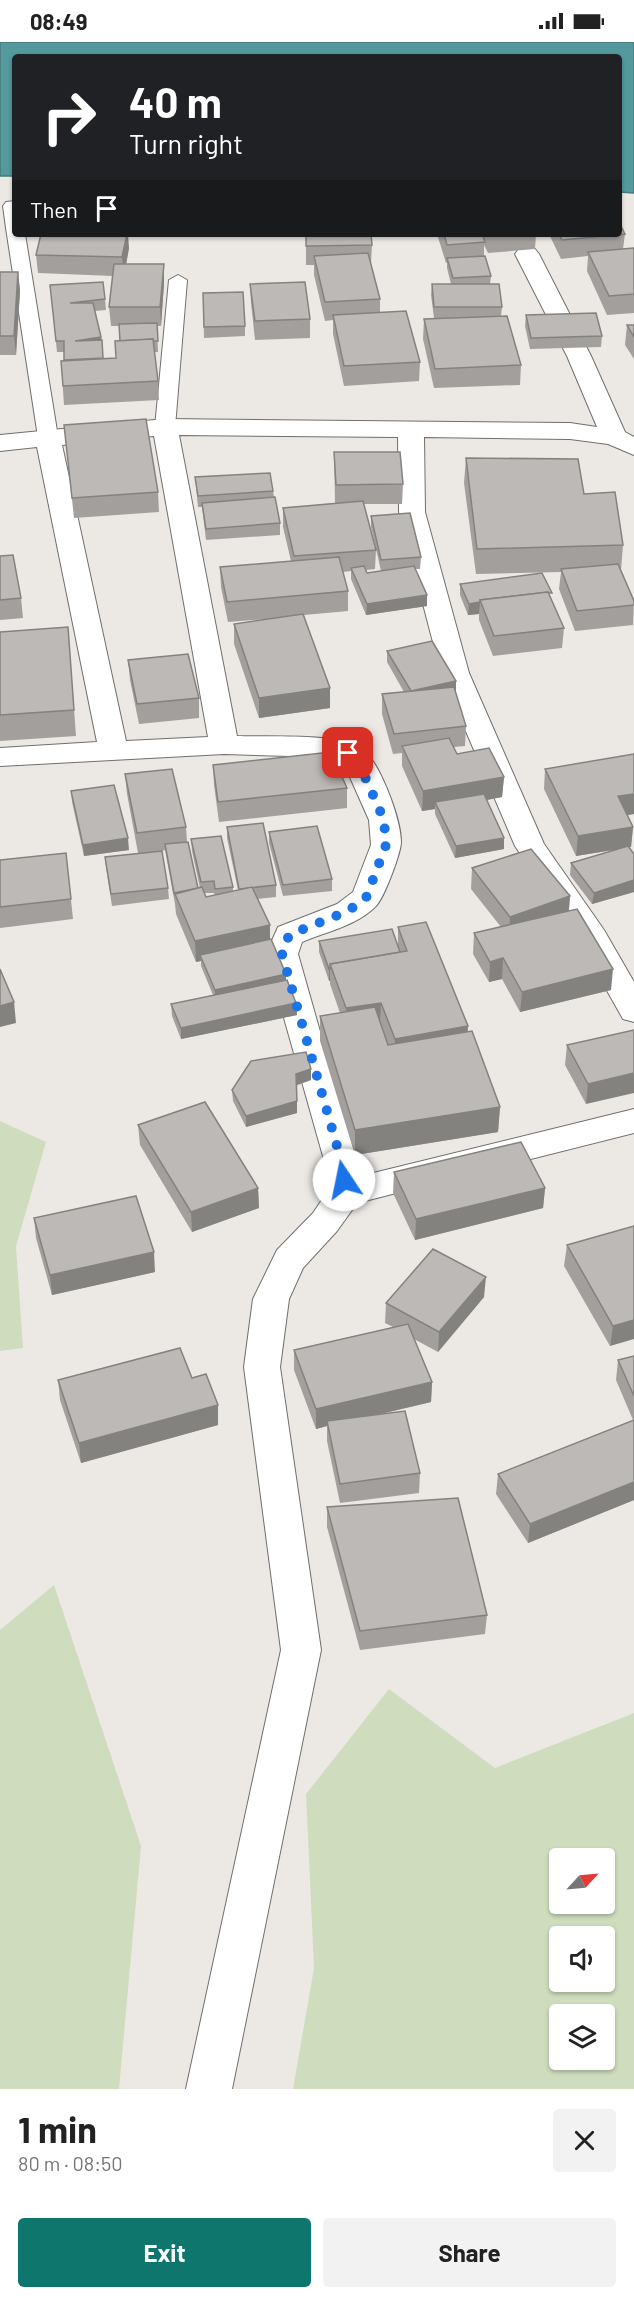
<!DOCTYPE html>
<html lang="en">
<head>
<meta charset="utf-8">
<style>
  body { margin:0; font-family:Barlow,sans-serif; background:#f2f2f2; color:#222; height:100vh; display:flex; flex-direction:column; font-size:22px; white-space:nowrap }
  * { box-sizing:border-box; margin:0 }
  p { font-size:20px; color:#767676 }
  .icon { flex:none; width:33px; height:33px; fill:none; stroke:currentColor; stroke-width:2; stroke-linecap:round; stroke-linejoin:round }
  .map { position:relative; height:2047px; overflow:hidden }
  .panel { display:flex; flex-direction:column; background:#fff; flex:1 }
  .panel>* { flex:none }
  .top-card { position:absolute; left:12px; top:12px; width:610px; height:183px; border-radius:6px; box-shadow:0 2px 4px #0004; background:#202124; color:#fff; overflow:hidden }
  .needle { width:39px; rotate:64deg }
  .tools { position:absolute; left:549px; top:1806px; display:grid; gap:12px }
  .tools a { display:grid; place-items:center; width:66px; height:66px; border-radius:6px; background:#fff; box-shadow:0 2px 4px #0004; font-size:30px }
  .pin { position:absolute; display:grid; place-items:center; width:51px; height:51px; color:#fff; margin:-26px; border-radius:12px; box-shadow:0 3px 9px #0006 }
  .me { position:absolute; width:66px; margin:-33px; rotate:349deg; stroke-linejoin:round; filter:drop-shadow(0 0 4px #0008) }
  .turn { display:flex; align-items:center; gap:21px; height:126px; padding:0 18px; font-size:27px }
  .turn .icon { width:78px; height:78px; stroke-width:2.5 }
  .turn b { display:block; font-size:42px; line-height:51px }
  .then { display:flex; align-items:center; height:57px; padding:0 18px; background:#0003; gap:12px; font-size:22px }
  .round { display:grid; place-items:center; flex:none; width:63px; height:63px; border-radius:6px; background:#f2f2f2 }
  .headline { display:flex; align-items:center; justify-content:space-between; height:102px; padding:0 18px }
  h1 { font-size:36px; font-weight:700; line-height:45px }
  .primary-button { display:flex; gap:12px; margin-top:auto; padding:12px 18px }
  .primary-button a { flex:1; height:69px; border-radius:6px; background:#0f766e; color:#fff; font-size:24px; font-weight:700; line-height:69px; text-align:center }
  .primary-button a+a { background:#f2f2f2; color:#222 }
  .status { display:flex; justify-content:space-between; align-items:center; height:42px; padding:0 30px; background:#fff; direction:ltr }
  .status svg { height:16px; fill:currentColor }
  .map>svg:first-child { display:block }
  .green { fill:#cfddbe; fill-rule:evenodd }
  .water { fill:#54999d; stroke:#4a7a7d; stroke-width:1.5 }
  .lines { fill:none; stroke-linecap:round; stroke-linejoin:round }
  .service-casing { stroke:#716f6c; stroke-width:2 }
  .minor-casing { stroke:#716f6c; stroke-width:2 }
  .service { fill:#fff; fill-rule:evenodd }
  .minor { fill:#fff; fill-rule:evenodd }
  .wall { fill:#a39f9d; fill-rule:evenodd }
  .shaded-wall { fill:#84827f }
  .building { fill:#bdb9b6; stroke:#84827f; stroke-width:1.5 }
  .route { stroke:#1a73e8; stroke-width:10; stroke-dasharray:0 18 }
</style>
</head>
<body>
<div class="status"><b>08:49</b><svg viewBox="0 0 49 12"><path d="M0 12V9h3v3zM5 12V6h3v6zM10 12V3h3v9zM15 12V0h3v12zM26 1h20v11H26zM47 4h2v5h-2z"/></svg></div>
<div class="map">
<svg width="634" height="2047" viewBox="0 0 634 2047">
  <rect width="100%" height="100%" fill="#ece9e5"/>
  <g class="green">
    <path d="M 0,1079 L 46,1100 L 16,1204 L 23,1306 L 0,1309 Z"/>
    <path d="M 54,1543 L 141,1804 L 119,2047 L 0,2047 L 0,1588 Z"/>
    <path d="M 389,1647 L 495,1726 L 634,1671 L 634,2047 L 293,2047 L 314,1926 L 306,1752 ZM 604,1816 L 604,1862 L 560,1862 L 560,1816 ZM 560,1894 L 604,1894 L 604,1940 L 560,1940 ZM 560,1972 L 604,1972 L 604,2018 L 560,2018 Z"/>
  </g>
  <path class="water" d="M 0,0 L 634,0 L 634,151 L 620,150 L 620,15 L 15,15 L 15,134 L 0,134 Z"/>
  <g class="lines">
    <g class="service-casing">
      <g id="service">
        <path d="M 15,159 L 15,192 L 25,192 L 58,395 L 55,399 L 41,399 L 38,395 L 6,186 L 3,164 L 6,160 Z"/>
        <path d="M 178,233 L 187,238 L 175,385 L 165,391 L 155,385 L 169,238 Z"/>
      </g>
    </g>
    <g class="minor-casing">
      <path id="minor" d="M 527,205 L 535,207 L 539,212 L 591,314 L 625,390 L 634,395 L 634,413 L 608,402 L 570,397 L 424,395 L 425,470 L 469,631 L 544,802 L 604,888 L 634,940 L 634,980 L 623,977 L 580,901 L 515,804 L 441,631 L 399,470 L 398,395 L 179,393 L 237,694 C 267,695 336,691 360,705 C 379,717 401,777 401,800 C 401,811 384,856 376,864 C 358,883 326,890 302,900 L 298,912 L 361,1134 L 634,1067 L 634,1091 L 357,1161 L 337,1189 L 303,1226 L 289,1257 L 280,1325 L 321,1608 L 232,2047 L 186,2047 L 281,1608 L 244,1325 L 253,1257 L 277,1208 L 313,1171 L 328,1149 L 326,1125 L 266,912 L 278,885 L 337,862 L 353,850 L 371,803 L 369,778 L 345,724 L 338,718 L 325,715 L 224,712 L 0,724 L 0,706 L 97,700 L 37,405 L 0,409 L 0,393 L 165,377 L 570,381 L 597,385 L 567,314 L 515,212 L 519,207 ZM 154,394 L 208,695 L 126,699 L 62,403 Z"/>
    </g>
    <use href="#service" class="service"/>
    <use href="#minor" class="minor"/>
  </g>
  <g class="wall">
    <path d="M 306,192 L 372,203 L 371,221 L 380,257 L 380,271 L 420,320 L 419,339 L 344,344 L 333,292 L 333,278 L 325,279 L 314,233 L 314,223 L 306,223 Z"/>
    <path d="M 437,192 L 536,192 L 535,207 L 488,211 L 484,203 L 484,214 L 491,234 L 490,242 L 502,265 L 501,274 L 521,323 L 520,343 L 434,346 L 423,297 L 424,277 L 456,276 L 434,276 L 431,253 L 432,242 L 451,242 L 447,226 L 447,221 L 446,221 Z"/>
    <path d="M 549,192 L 625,192 L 623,207 L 634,206 L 634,271 L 607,273 L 587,229 L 588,214 L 561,217 Z"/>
    <path d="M 129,206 L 126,222 L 164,222 L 164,241 L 161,284 L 157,284 L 158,310 L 154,310 L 158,339 L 159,358 L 64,363 L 61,319 L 64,319 L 64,310 L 57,310 L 50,243 L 105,257 L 106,268 L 95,269 L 102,298 L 103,317 L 116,316 L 120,299 L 119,284 L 111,284 L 109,265 L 113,234 L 38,231 L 36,213 Z"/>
    <path d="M 0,230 L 18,230 L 20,249 L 16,313 L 0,313 Z"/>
    <path d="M 250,242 L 310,277 L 310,296 L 255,298 L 251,261 Z"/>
    <path d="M 203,251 L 245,284 L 245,294 L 204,296 Z"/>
    <path d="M 526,273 L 602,294 L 601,305 L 530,307 L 525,284 Z"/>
    <path d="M 627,283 L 634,283 L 634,317 L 625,303 Z"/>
    <path d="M 64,383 L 158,450 L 159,470 L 74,476 Z"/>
    <path d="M 334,410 L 403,442 L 402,462 L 363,462 L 376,508 L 375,527 L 366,528 L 367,531 L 381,529 L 371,485 L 371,474 L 421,515 L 420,527 L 415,527 L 427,553 L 427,564 L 366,573 L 351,537 L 351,529 L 343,530 L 348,549 L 348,569 L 304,573 L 330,666 L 259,676 L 234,602 L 234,582 L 278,576 L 228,580 L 221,545 L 220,525 L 291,519 L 283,485 L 283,466 L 335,461 Z"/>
    <path d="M 466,416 L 584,452 L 623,503 L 621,528 L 634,559 L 633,583 L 575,589 L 559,547 L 561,530 L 476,532 L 464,441 Z"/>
    <path d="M 195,435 L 273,449 L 274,455 L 280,481 L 280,493 L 206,498 L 202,465 L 198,465 Z"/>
    <path d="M 0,514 L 21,556 L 23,576 L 0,578 Z"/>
    <path d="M 460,542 L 551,557 L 564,586 L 562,606 L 493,614 L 479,578 L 479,572 L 468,573 L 460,553 Z"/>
    <path d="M 68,585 L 76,694 L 0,699 L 0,590 Z"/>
    <path d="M 387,609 L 456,651 L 466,684 L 465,704 L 454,705 L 457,712 L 504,735 L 502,755 L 487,758 L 504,807 L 455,816 L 435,772 L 435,767 L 422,769 L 402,724 L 402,711 L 393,712 L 382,672 L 382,652 L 404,650 L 387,620 Z"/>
    <path d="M 128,618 L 199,656 L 199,676 L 139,682 L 130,638 Z"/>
    <path d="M 213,723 L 347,746 L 347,766 L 219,780 L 214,743 Z"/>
    <path d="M 545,727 L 634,772 L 627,773 L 633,785 L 631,805 L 629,805 L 634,812 L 634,850 L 592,862 L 570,833 L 571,821 L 620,807 L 576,814 L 544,747 Z"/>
    <path d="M 125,732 L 186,785 L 187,800 L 198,846 L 200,846 L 192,809 L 191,797 L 233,845 L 233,850 L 238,848 L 227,796 L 227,785 L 276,843 L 276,855 L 257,857 L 270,883 L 270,897 L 286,932 L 286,938 L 296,961 L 297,973 L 181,997 L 172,974 L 171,962 L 213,953 L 201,924 L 201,919 L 196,920 L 176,872 L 175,862 L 165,808 L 162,809 L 168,846 L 169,857 L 112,864 L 106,826 L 105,815 L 138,811 L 127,752 ZM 205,851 L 214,851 L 215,854 L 206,855 Z"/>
    <path d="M 71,749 L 129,808 L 84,814 L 72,760 Z"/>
    <path d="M 269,790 L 332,837 L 332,849 L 283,854 L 269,801 Z"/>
    <path d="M 66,811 L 73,877 L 0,886 L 0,818 Z"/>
    <path d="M 472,826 L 570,854 L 569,869 L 611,948 L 520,970 L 502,937 L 489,940 L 473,912 L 474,891 L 501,885 L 471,847 Z"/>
    <path d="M 398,885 L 468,990 L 500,1065 L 498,1090 L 355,1113 L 320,999 L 320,974 L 340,971 L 330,942 L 330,939 L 329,939 L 319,910 L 319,899 L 398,902 Z"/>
    <path d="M 634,988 L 586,1062 L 565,1023 L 567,1003 Z"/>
    <path d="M 311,1038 L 297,1043 L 297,1071 L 246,1085 L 233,1059 L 232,1048 Z"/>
    <path d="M 138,1083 L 258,1146 L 259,1166 L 192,1190 L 140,1103 Z"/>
    <path d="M 394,1130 L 545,1146 L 543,1166 L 415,1198 L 393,1151 Z"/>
    <path d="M 34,1176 L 155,1230 L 52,1253 L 36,1196 Z"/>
    <path d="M 634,1184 L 610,1304 L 564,1224 L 567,1203 Z"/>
    <path d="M 484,1255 L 438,1310 L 414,1297 L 432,1340 L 431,1360 L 377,1373 L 420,1431 L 419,1451 L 340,1461 L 327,1399 L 327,1384 L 316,1387 L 294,1328 L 294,1308 L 393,1285 L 385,1281 L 386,1261 Z"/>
    <path d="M 634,1314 L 634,1458 L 528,1501 L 496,1452 L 498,1432 L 633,1378 L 616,1338 L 618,1318 Z"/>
    <path d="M 192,1336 L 218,1363 L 218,1383 L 81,1421 L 60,1358 L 58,1338 Z"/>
    <path d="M 327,1465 L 487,1573 L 485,1592 L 360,1608 L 327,1485 Z"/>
  </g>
  <g class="shaded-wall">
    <path d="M 127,192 L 128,192 L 129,206 L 124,234 L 122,215 Z"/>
    <path d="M 164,222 L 164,241 L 161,284 L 160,265 Z"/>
    <path d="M 18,230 L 20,249 L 16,313 L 14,294 Z"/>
    <path d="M 101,295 L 102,306 L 75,299 Z"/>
    <path d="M 427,553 L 427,564 L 366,573 L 367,562 Z"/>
    <path d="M 480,560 L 479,572 L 468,573 L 469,562 Z"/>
    <path d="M 456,639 L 456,651 L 410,660 L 411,649 Z"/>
    <path d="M 330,646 L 330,666 L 259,676 L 259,656 Z"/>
    <path d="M 504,735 L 502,755 L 438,767 L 435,760 L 435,767 L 422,769 L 423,749 Z"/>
    <path d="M 634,752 L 634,772 L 616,775 L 618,754 Z"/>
    <path d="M 633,785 L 631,805 L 576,814 L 578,794 Z"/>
    <path d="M 128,796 L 129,808 L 84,814 L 83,803 Z"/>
    <path d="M 504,796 L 504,807 L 455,816 L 456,804 Z"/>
    <path d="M 634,838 L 634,850 L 592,862 L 594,851 Z"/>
    <path d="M 570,854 L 568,875 L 509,895 L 510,875 Z"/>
    <path d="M 270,883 L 270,904 L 200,913 L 201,919 L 196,920 L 195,899 Z"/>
    <path d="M 503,916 L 502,937 L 489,940 L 490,920 Z"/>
    <rect x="329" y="927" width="1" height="12"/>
    <path d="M 613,927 L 611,948 L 520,970 L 522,950 Z"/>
    <path d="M 286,932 L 286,943 L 215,959 L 215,948 Z"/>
    <path d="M 14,960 L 16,981 L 0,985 L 0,964 Z"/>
    <path d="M 296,961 L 297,973 L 181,997 L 181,986 Z"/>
    <path d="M 381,961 L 380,981 L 346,986 L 346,966 Z"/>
    <path d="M 468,984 L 467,1005 L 394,1017 L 395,997 Z"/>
    <path d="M 311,1027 L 311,1038 L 297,1043 L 296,1032 Z"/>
    <path d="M 634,1031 L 634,1051 L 586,1062 L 588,1042 Z"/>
    <path d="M 297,1059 L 297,1071 L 246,1085 L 246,1074 Z"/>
    <path d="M 500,1065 L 498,1090 L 355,1113 L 355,1088 Z"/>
    <path d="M 258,1146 L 259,1166 L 192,1190 L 191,1170 Z"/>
    <path d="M 545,1146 L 543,1166 L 415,1198 L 416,1177 Z"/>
    <path d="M 154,1210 L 155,1230 L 52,1253 L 50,1233 Z"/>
    <path d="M 486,1235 L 484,1255 L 438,1310 L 439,1290 Z"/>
    <path d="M 634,1278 L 634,1297 L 610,1304 L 613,1284 Z"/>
    <path d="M 432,1340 L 431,1360 L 328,1384 L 327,1379 L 327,1384 L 316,1387 L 316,1367 Z"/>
    <path d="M 218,1363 L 218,1383 L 81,1421 L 79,1401 Z"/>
    <path d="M 634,1440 L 634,1458 L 528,1501 L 530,1482 Z"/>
  </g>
  <g class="building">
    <path d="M 620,182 L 625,192 L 562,198 L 559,192 L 620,192 Z"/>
    <path d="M 41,192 L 127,192 L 122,215 L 36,213 Z"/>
    <path d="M 306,192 L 371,192 L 372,203 L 306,204 Z"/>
    <path d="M 444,192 L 482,192 L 485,200 L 447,203 Z"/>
    <path d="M 634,206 L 634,252 L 609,254 L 588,210 Z"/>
    <path d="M 368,211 L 380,257 L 325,260 L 314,214 Z"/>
    <path d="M 485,214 L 491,234 L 453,236 L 447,216 Z"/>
    <path d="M 114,222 L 164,222 L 160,265 L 109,265 Z"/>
    <path d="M 0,230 L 18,230 L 14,294 L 0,294 Z"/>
    <path d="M 103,240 L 105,257 L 70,261 L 93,261 L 101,295 L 75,299 L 102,298 L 103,316 L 64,318 L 64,299 L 56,299 L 50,243 Z"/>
    <path d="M 305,240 L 310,277 L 255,279 L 250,242 Z"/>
    <path d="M 432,242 L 499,242 L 502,265 L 434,265 Z"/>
    <path d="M 243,250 L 245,284 L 204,285 L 203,251 Z"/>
    <path d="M 406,269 L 420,320 L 344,324 L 333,273 Z"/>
    <path d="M 596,271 L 602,294 L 531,296 L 526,273 Z"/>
    <path d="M 507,274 L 521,323 L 435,327 L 424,277 Z"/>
    <path d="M 157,281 L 158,299 L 153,299 L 153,297 L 120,299 L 119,282 Z"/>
    <path d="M 627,283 L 634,283 L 634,295 Z"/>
    <path d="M 153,297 L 158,339 L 63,344 L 61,319 L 116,316 L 115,299 Z"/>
    <path d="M 146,377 L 158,450 L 72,456 L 64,383 Z"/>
    <path d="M 334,410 L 400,410 L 403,442 L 336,443 Z"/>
    <path d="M 466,416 L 578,417 L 584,452 L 615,450 L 623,503 L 477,507 Z"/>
    <path d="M 270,431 L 273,449 L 198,454 L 195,435 Z"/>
    <path d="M 275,455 L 280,481 L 206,487 L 202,461 Z"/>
    <path d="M 363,459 L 376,508 L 294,514 L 283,466 Z"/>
    <path d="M 410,471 L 421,515 L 381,518 L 371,474 Z"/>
    <path d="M 13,513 L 21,556 L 0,558 L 0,514 Z"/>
    <path d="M 339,515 L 348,549 L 227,560 L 220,525 Z"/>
    <path d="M 618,522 L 634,559 L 634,563 L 577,569 L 561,527 Z"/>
    <path d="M 364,524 L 367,531 L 414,524 L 427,553 L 367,562 L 351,526 Z"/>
    <path d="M 542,531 L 552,551 L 549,551 L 548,550 L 480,558 L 480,560 L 469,562 L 460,542 Z"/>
    <path d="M 548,550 L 564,586 L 494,594 L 480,558 Z"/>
    <path d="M 303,572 L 330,646 L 259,656 L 234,582 Z"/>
    <path d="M 68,585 L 74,668 L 0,673 L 0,590 Z"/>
    <path d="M 432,599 L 456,639 L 411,649 L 387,609 Z"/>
    <path d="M 188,612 L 199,656 L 137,662 L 128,618 Z"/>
    <path d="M 454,645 L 466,684 L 394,692 L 382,652 Z"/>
    <path d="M 449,696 L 457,712 L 489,706 L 504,735 L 423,749 L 402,704 Z"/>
    <path d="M 331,710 L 347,746 L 218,760 L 213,723 Z"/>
    <path d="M 634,712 L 634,752 L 618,754 L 633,785 L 578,794 L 545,727 Z"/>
    <path d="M 172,727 L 186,785 L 137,791 L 125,732 Z"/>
    <path d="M 114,743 L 128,796 L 83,803 L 71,749 Z"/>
    <path d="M 484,752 L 504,796 L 456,804 L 435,760 Z"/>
    <path d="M 263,781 L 276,843 L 239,847 L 227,785 Z"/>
    <path d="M 317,784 L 332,837 L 283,843 L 269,790 Z"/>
    <path d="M 221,794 L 233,845 L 215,847 L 214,839 L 201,840 L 191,797 Z"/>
    <path d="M 188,800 L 198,846 L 174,851 L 165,802 Z"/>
    <path d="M 628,804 L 634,812 L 634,838 L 594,851 L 571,821 Z"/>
    <path d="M 531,807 L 570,854 L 510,875 L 472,826 Z"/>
    <path d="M 162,809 L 168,846 L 111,852 L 105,815 Z"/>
    <path d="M 66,811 L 71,857 L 0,865 L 0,818 Z"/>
    <path d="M 202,845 L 206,855 L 252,845 L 270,883 L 195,899 L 175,852 Z"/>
    <path d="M 577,867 L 613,927 L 522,950 L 503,916 L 490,920 L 474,891 Z"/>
    <path d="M 426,880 L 468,984 L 395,997 L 381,961 L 346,966 L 330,922 L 407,909 L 398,885 Z"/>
    <path d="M 392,887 L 400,910 L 330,922 L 330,927 L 329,927 L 319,899 Z"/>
    <path d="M 271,897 L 286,932 L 215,948 L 200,913 Z"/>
    <path d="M 0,927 L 14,960 L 0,964 Z"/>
    <path d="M 287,938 L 296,961 L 181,986 L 171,962 Z"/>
    <path d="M 375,965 L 388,1003 L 472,989 L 500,1065 L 355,1088 L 320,974 Z"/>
    <path d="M 634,988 L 634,1031 L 588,1042 L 567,1003 Z"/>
    <path d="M 306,1010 L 311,1027 L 296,1032 L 297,1059 L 246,1074 L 232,1048 L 251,1019 Z"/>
    <path d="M 205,1060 L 258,1146 L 191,1170 L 138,1083 Z"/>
    <path d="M 521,1100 L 545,1146 L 416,1177 L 394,1130 Z"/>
    <path d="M 136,1154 L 154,1210 L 50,1233 L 34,1176 Z"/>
    <path d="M 634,1184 L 634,1278 L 613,1284 L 567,1203 Z"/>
    <path d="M 433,1207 L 486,1235 L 439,1290 L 386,1261 Z"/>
    <path d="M 408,1282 L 432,1340 L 316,1367 L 294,1308 Z"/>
    <path d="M 180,1306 L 192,1336 L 206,1332 L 218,1363 L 79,1401 L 58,1338 Z"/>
    <path d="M 634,1314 L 634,1354 L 618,1318 Z"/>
    <path d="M 405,1369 L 420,1431 L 340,1442 L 327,1379 Z"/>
    <path d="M 634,1378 L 634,1440 L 530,1482 L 498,1432 Z"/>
    <path d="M 458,1456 L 487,1573 L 360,1589 L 327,1465 Z"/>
  </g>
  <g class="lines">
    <path class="route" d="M 344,1138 L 343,1125 L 282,912 L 289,893 L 348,869 L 366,856 L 386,803 L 384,778 L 358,719 L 348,711"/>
  </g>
</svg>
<div class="tools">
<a><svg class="needle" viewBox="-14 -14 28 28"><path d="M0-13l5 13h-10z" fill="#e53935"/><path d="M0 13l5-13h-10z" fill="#767676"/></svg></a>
<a><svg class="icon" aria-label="sound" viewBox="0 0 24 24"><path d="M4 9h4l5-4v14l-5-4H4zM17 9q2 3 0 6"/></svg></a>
<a><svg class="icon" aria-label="layers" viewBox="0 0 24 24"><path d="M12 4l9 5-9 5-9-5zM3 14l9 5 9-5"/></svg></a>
</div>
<div class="pin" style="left:348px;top:711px;background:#d93025"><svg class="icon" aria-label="arrive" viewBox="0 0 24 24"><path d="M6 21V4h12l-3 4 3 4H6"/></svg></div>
<svg class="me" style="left:344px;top:1138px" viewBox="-20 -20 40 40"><circle r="19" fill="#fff"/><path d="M0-13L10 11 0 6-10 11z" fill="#1a73e8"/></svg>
<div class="top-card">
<div class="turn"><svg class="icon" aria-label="right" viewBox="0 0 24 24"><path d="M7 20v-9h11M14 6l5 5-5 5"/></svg><div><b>40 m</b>Turn right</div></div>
<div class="then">Then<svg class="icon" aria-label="arrive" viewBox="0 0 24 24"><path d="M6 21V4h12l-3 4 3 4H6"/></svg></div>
</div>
</div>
<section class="panel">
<div class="headline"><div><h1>1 min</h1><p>80 m · 08:50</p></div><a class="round"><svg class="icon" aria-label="close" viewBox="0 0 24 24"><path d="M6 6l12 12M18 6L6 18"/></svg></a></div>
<div class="primary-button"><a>Exit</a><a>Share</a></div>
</section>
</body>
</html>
